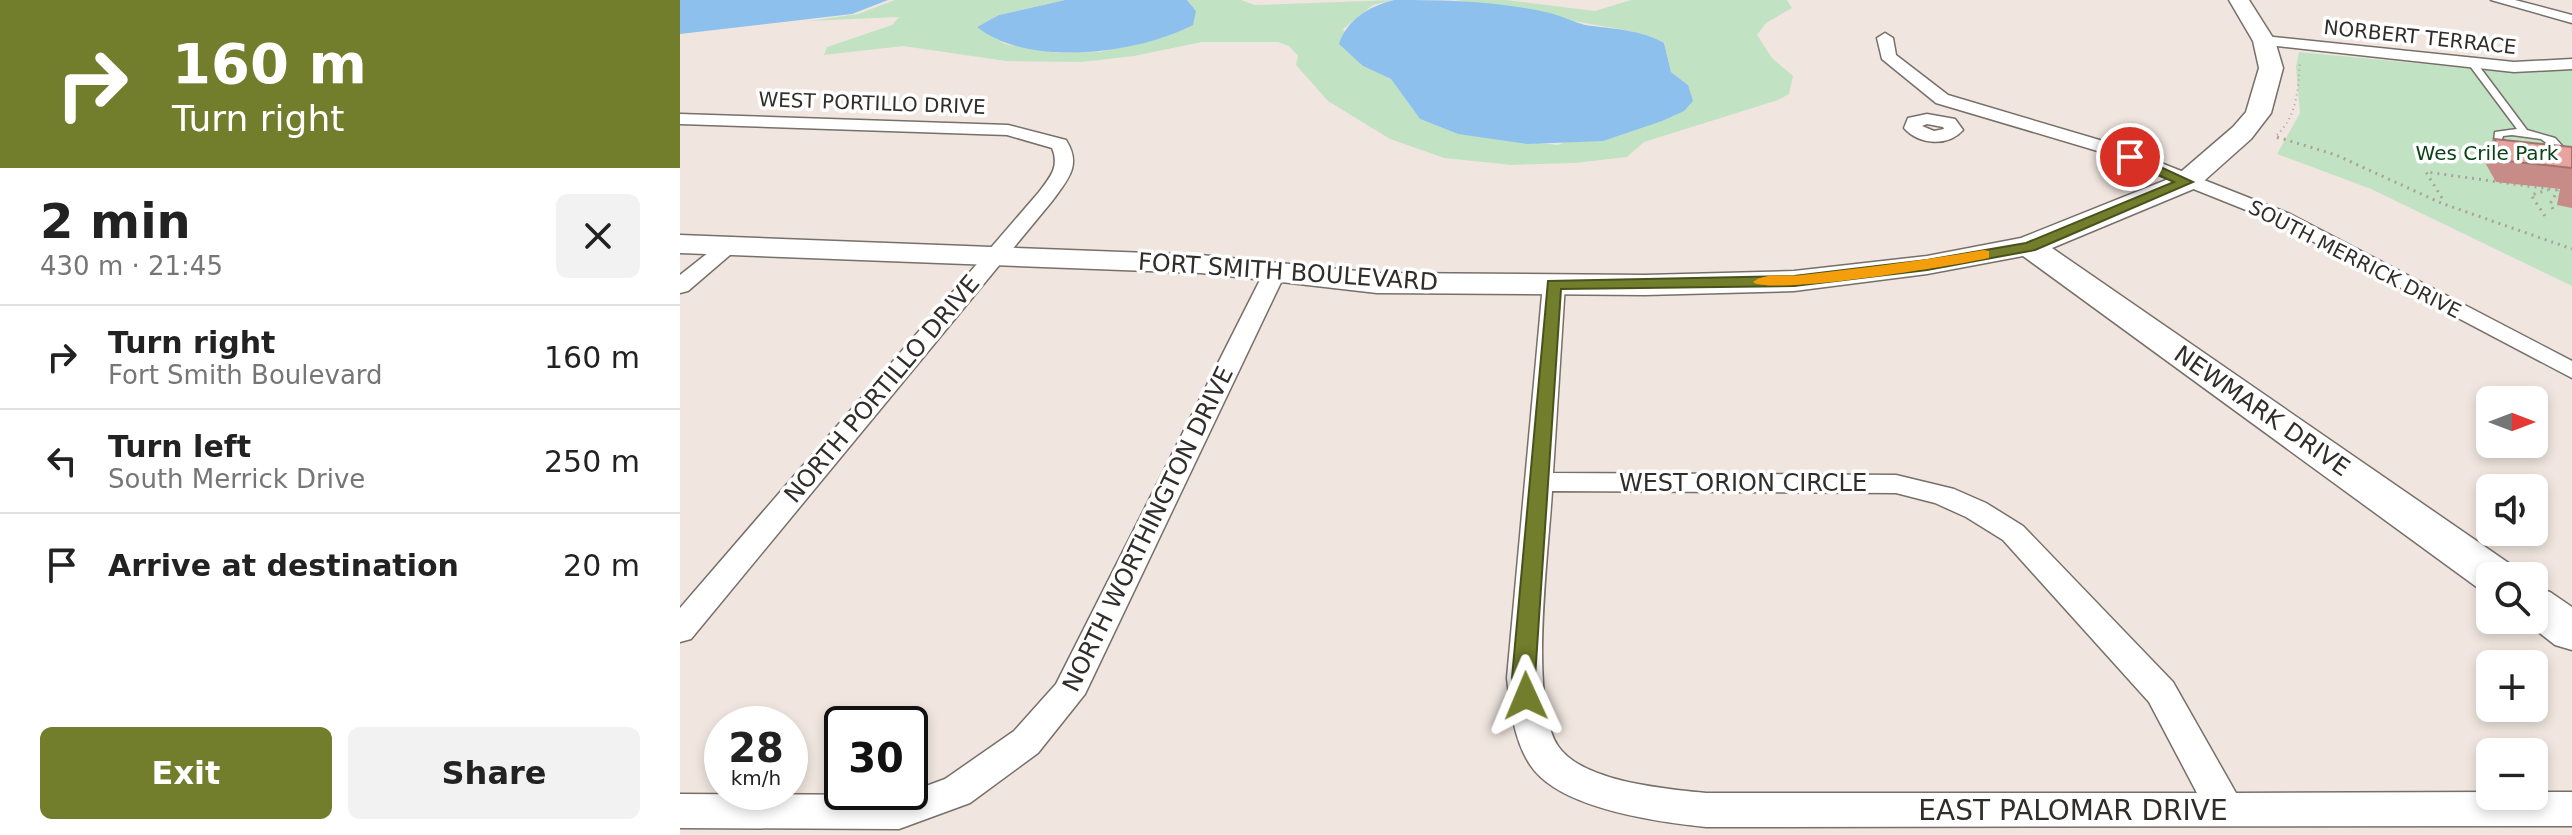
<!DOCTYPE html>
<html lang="en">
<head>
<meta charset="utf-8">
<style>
  body { margin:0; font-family:"DejaVu Sans",sans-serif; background:#f2f2f2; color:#222; height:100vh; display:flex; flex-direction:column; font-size:30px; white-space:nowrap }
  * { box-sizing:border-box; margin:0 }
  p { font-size:26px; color:#767676 }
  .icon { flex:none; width:44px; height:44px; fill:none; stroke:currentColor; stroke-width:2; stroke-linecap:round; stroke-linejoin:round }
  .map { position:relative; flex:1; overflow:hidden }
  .sheet { display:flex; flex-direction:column; background:#fff; width:680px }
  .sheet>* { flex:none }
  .guide { background:#727e2b; color:#fff; overflow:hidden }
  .needle { width:52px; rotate:90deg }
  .fabs { position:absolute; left:1796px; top:386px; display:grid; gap:16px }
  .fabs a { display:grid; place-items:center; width:72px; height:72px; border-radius:12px; background:#fff; box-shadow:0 4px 12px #0003; font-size:40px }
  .speed { position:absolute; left:24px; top:706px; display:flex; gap:16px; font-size:40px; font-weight:700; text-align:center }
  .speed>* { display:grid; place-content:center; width:104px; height:104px; border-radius:50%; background:#fff; box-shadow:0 4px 12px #0003; line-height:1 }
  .speed small { font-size:20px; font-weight:400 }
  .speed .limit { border:4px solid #111; border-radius:12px; background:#fff; color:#111 }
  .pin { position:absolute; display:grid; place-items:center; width:68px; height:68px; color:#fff; margin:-34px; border:4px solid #fff; border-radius:50%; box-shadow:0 2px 8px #0007 }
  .me { position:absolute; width:88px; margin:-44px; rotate:359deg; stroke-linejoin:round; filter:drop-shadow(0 0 6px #0008) }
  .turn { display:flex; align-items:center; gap:28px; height:168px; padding:0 40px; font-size:36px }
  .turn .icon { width:104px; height:104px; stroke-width:2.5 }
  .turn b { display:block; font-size:56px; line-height:68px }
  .round { display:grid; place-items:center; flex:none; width:84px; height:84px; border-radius:12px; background:#f2f2f2 }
  .overview { display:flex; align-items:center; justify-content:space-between; height:136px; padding:0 40px }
  h1 { font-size:48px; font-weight:800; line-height:60px }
  .cta { display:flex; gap:16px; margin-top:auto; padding:16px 40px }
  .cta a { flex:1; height:92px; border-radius:12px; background:#727e2b; color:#fff; font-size:32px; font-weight:800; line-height:92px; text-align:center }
  .cta a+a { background:#f2f2f2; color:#222 }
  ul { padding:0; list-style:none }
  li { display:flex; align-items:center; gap:24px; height:104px; padding:0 40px; border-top:2px solid #e0e0e0 }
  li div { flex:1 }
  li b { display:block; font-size:30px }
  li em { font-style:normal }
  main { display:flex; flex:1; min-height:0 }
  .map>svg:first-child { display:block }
  .green { fill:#c1e3c4 }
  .water { fill:#8ec0ed }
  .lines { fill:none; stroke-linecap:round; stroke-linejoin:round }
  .lane-casing { stroke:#776f69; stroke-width:3 }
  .street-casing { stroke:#776f69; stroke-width:3 }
  .secondary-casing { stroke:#776f69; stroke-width:3 }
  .path-far1 { stroke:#aaa29d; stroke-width:2; stroke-dasharray:1 4; stroke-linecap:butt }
  .path { stroke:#aaa29d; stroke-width:3; stroke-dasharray:2 5; stroke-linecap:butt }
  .lane { fill:#fff; fill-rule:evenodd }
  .street { fill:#fff; fill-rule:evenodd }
  .secondary { fill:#fff; fill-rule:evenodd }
  .wall { fill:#c88c88 }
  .building { fill:#e8a39e; stroke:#a2726f; stroke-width:2 }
  .route { fill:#727e2b; stroke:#4a521c; stroke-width:2 }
  .slow { fill:#f59e0b }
  .labels { text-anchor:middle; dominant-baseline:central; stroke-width:7; stroke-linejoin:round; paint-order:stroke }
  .far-street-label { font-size:20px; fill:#302d2a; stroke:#fff }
  .far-park-label { font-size:20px; fill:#0a4319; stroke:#fff }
  .street-label { font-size:24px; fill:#302d2a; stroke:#fff }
  .near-street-label { font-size:28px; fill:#302d2a; stroke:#fff }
</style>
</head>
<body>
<main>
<section class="sheet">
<div class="guide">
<div class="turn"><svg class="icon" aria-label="right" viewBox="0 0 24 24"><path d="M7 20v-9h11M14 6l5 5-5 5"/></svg><div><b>160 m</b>Turn right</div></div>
</div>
<div class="overview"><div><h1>2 min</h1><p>430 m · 21:45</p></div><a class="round"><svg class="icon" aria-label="close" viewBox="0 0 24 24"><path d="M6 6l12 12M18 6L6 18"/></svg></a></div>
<ul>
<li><svg class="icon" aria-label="right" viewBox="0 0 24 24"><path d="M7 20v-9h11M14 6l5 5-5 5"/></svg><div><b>Turn right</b><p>Fort Smith Boulevard</p></div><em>160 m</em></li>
<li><svg class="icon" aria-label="left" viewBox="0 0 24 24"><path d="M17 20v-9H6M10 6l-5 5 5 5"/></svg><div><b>Turn left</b><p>South Merrick Drive</p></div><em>250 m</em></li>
<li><svg class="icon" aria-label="arrive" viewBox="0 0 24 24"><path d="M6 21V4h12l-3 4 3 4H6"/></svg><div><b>Arrive at destination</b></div><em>20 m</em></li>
</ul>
<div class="cta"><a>Exit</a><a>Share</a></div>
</section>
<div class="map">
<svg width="1892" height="835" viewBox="0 0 1892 835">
  <rect width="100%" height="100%" fill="#f0e6df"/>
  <g class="green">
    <path d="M 215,0 L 385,0 L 319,15 L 297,27 L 325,44 L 377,53 L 419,52 L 457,44 L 516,11 L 507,0 L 561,0 L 575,5 L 714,0 L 693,5 L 663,29 L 683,66 L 711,79 L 740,119 L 778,134 L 878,145 L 1008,85 L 991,72 L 984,43 L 950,31 L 775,0 L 826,0 L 915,11 L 951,0 L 1107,0 L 1112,8 L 1086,23 L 1077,35 L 1092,58 L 1113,76 L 1109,94 L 1098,100 L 964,142 L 947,157 L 895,163 L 832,165 L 764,158 L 710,139 L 648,101 L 616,65 L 618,56 L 609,46 L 598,42 L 522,42 L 454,56 L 402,62 L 326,61 L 223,46 L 144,55 L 147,47 L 212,25 L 219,17 L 128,21 L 178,14 Z"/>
    <path d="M 1619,52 L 1818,71 L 1892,70 L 1892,286 L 1691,189 L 1597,154 L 1620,113 L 1616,67 Z"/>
  </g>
  <g class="water">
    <path d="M 0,0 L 208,0 L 172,14 L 0,34 Z"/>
    <path d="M 385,0 L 507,0 L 516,11 L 513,25 C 457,54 348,68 297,27 L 319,15 Z"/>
    <path d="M 714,0 C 766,0 819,1 870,13 C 882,16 893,22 905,25 C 932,29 959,29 984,43 L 991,72 L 1008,85 L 1013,101 L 1004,111 L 982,121 L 923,141 L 847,144 L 778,134 L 740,119 L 711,79 L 683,66 L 659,44 C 667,19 690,6 714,0 Z"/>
  </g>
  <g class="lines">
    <g class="lane-casing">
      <path id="lane" d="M 1790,62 L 1796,62 L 1847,130 L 1875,138 L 1887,151 L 1885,153 C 1861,164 1835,157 1814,142 L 1815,132 L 1837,129 L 1790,66 ZM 1832,135 L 1861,139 L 1876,150 C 1857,156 1838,150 1822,139 L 1823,136 Z"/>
    </g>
    <g class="street-casing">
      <g id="street">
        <path d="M 1811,0 L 1835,0 L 1892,15 L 1892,23 Z"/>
        <path d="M 1205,33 L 1213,38 L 1216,55 L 1268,95 L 1433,144 L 1610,214 L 1892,361 L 1892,378 L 1596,222 L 1421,152 L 1256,103 L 1202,59 L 1197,38 Z"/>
        <path d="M 1584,36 L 1834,62 L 1892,59 L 1892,69 L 1834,72 L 1579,44 L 1579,38 Z"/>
        <path d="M 0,114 L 328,125 L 386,140 C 402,165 388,179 373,200 L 11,639 L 0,642 L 0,608 L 359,192 C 370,177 380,167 372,148 L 327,135 L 0,124 Z"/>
        <path d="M 1247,114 L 1275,119 L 1283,130 C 1268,147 1239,145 1224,128 L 1228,118 ZM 1247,124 L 1263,127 L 1264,129 L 1254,131 L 1242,126 Z"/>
        <path d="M 50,239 L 57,241 L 61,245 L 57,249 L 8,291 L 0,293 L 0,275 L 43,241 Z"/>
        <path d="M 594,267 L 605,274 L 405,694 L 358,753 L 290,803 L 219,829 L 0,828 L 0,794 L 219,795 L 230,792 L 265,779 L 334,731 L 376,684 L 583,274 Z"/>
        <path d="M 874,277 L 885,284 L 873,473 L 1216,475 L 1274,489 L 1306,503 L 1343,526 L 1493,682 L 1556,793 L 1810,792 L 1810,796 L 1854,796 L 1854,792 L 1892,792 L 1892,826 L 1026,827 C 978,822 880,809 851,766 C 834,742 830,706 827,678 L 863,284 ZM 872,491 L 1216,493 L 1255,503 L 1286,517 L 1323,540 L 1469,702 L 1517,793 L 1026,793 C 986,789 902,782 878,746 C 848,701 869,549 872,491 Z"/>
      </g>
    </g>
    <g class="secondary-casing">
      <g id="secondary">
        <path d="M 1549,0 L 1569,0 L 1595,41 L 1603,68 L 1591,113 L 1571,139 L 1516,188 L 1372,248 L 1830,564 L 1836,576 L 1810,576 L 1810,591 L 1798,588 L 1343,256 L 1247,274 L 1114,291 L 965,295 L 697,293 L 521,273 L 0,253 L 0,235 L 521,255 L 697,273 L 965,275 L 1114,271 L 1247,256 L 1341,238 L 1496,176 L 1553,127 L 1566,112 L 1579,68 L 1573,41 Z"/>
        <path d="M 1854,587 L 1870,592 L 1892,607 L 1892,650 L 1875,645 L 1843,620 L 1854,620 Z"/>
      </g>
    </g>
    <path class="path-far1" d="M 1598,139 L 1596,136 C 1618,115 1618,89 1620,61"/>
    <g class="path">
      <path d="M 1597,137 L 1656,155 L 1761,203 L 1892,249"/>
      <path d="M 1762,198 L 1746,172 L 1892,192"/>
      <path d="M 1873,209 L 1870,204 L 1878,190"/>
      <path d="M 1865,216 L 1851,195 L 1868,190"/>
    </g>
    <use href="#lane" class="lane"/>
    <use href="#street" class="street"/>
    <use href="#secondary" class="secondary"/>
  </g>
  <path class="wall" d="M 1814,139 L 1892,147 L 1892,208 L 1877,205 L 1880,189 L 1816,182 L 1803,159 Z"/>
  <path class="building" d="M 1814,139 L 1892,147 L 1892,168 L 1827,161 Z"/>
  <path class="route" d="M 1450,153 L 1513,182 L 1355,250 L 1247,270 L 1114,286 L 881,289 L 855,678 L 858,696 L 854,703 L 846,706 L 838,703 L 832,678 L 868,281 L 1114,276 L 1247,260 L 1346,243 L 1494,182 L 1445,160 L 1443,157 Z"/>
  <path class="slow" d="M 1304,250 L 1309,251 L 1309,258 C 1278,265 1091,296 1073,282 C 1084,272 1107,277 1122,275 C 1183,268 1243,261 1304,250 Z"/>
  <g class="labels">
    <g class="far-street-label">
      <text transform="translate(1740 37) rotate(6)">NORBERT TERRACE</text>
      <text transform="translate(192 103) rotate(2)">WEST PORTILLO DRIVE</text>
      <text transform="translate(1675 259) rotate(27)">SOUTH MERRICK DRIVE</text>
    </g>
    <g class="far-park-label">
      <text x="1807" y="153">Wes Crile Park</text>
    </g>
    <g class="street-label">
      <text transform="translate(608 272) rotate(4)">FORT SMITH BOULEVARD</text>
      <text transform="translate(202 389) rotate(-50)">NORTH PORTILLO DRIVE</text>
      <text transform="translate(1582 411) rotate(35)">NEWMARK DRIVE</text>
      <text x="1063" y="483">WEST ORION CIRCLE</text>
      <text transform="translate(468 529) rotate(-64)">NORTH WORTHINGTON DRIVE</text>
    </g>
    <g class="near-street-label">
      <text x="1393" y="810">EAST PALOMAR DRIVE</text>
    </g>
  </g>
</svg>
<div class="fabs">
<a><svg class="needle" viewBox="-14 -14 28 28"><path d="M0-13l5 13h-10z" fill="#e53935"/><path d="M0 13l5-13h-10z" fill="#767676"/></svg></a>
<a><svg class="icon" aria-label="sound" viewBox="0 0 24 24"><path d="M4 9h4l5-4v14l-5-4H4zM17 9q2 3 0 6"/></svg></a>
<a><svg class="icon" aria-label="search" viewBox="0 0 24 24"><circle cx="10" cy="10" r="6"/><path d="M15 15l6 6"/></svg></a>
<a>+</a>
<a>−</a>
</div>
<div class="speed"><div>28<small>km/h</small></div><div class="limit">30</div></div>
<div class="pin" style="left:1450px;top:157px;background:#d93025"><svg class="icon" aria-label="arrive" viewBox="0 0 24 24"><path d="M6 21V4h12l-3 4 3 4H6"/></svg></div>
<svg class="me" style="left:846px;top:696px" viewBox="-20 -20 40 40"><path d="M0-17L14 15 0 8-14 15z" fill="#727e2b" stroke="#fff" stroke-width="4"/></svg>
</div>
</main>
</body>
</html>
